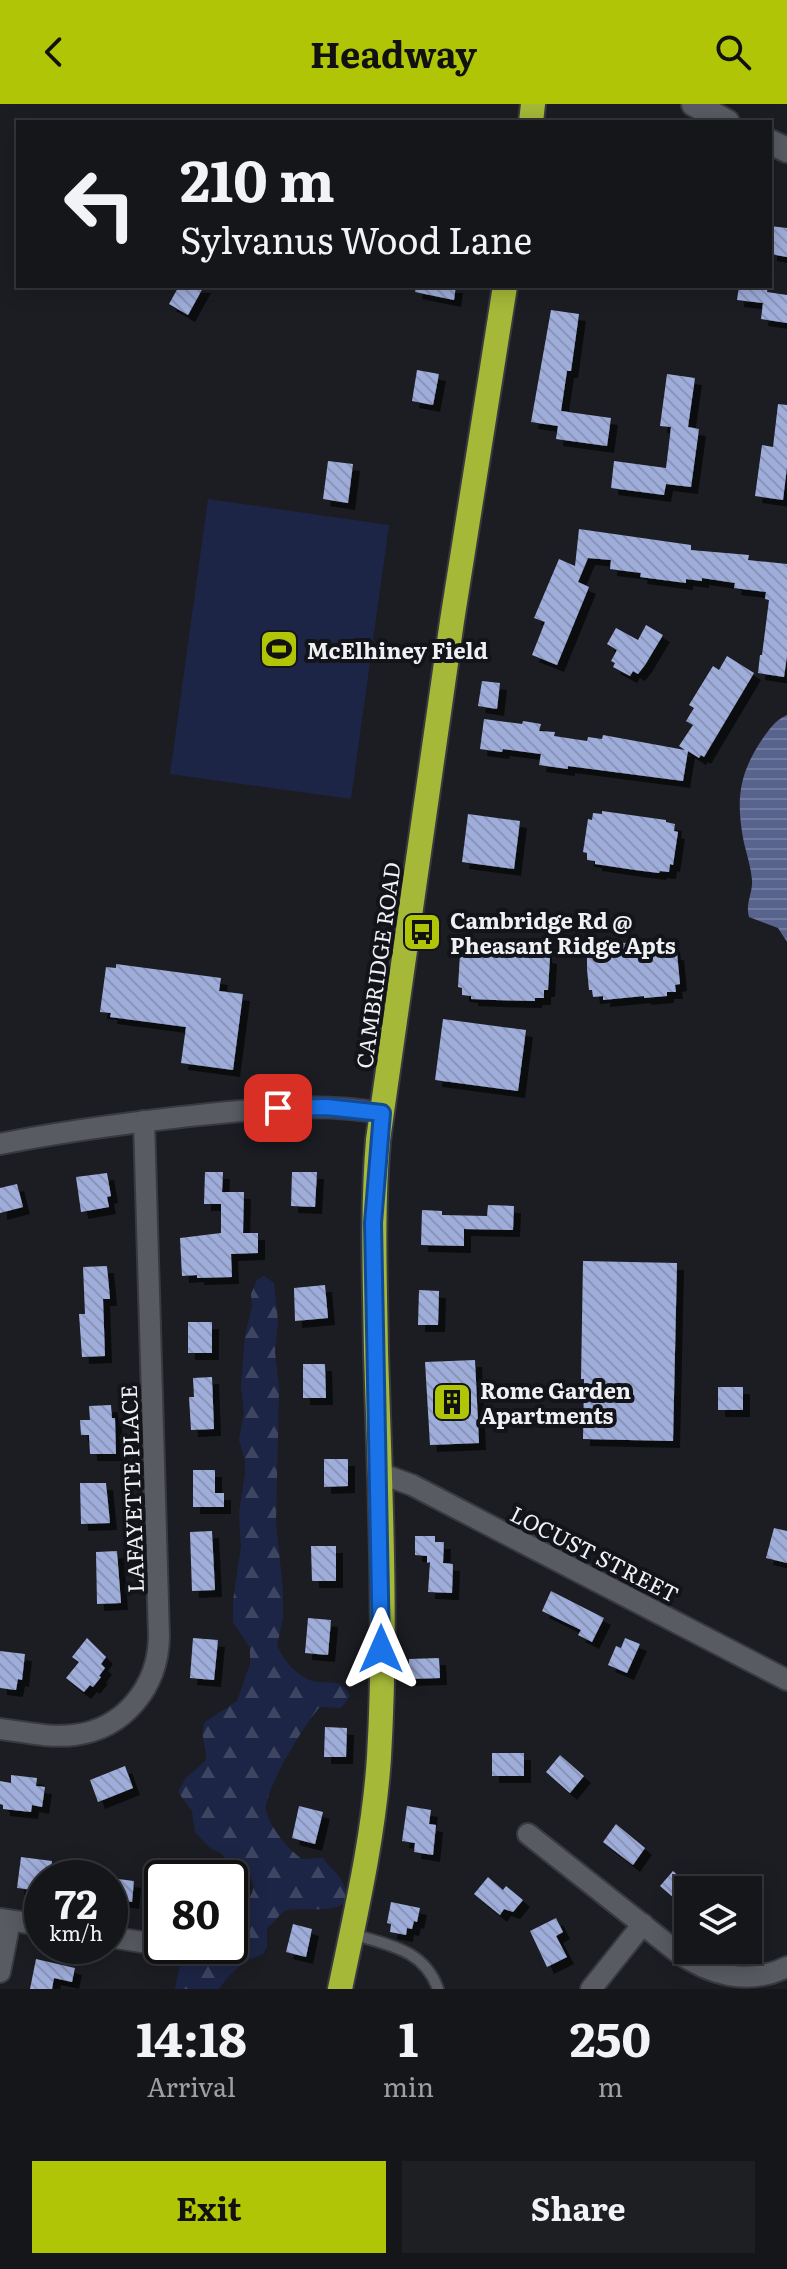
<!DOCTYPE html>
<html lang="en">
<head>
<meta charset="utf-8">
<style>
  body { margin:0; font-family:Literata,serif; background:#1d1f23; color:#f1f3f6; height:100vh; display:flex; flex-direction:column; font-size:30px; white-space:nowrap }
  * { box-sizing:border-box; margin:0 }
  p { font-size:26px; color:#9d9fa2 }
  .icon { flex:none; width:44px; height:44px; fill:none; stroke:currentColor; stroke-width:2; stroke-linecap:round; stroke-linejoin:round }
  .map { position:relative; height:1885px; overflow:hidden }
  .sheet { display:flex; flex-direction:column; background:#14161a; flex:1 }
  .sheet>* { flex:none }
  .banner { position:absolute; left:16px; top:16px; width:756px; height:168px; border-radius:0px; box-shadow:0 4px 20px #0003,0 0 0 2px #333539; background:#14161a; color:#f1f3f6; overflow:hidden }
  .buttons { position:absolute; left:674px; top:1772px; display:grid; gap:16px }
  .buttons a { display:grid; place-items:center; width:88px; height:88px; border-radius:0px; background:#14161a; box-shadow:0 4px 20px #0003,0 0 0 2px #333539; font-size:40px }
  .speed { position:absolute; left:24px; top:1756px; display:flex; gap:16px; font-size:40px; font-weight:700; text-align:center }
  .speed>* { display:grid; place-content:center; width:104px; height:104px; border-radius:50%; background:#14161a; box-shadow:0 4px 20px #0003,0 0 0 2px #333539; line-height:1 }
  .speed small { font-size:20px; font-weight:400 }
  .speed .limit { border:4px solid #111; border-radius:12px; background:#fff; color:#111 }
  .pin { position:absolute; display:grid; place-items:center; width:68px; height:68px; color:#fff; margin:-34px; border-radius:16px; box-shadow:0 4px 12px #0006 }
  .me { position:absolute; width:88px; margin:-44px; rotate:0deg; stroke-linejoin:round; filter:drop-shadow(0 0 6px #0008) }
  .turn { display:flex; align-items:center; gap:28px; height:168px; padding:0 32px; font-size:36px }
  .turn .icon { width:104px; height:104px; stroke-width:2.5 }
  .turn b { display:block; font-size:56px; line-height:68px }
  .eta { display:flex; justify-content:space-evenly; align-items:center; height:136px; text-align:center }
  .eta b { font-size:48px; font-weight:700; line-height:56px }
  .button { display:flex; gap:16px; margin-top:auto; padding:16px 32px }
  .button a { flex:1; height:92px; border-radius:0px; background:#afc505; color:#111; font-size:32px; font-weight:700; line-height:92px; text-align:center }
  .button a+a { background:#1d1f23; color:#f1f3f6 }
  header { display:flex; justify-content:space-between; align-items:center; height:104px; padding:0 32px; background:#afc505; color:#111; font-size:36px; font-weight:700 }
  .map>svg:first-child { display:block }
  .forest { fill:url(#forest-firs) }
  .pitch { fill:#1d2546 }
  .water { fill:url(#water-rules) }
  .building { fill:url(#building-back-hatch); filter:url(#shadow) }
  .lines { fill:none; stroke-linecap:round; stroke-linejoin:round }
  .lane-casing { stroke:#393a3f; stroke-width:14 }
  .street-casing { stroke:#393a3f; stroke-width:24 }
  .secondary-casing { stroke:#393a3f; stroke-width:28 }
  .highway-casing { stroke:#393a3f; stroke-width:28 }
  .lane { stroke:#595b63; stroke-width:10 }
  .street { stroke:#595b63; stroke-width:20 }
  .secondary { stroke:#595b63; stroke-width:24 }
  .highway { stroke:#a5b837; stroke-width:24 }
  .route-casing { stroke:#114b97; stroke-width:20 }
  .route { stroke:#1a73e8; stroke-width:14 }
  .labels { text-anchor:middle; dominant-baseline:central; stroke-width:8; stroke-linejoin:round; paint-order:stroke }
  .poi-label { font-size:22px; font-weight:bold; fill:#eef0f4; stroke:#12141a; text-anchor:start }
  .street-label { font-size:22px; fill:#eef0f4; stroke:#12141a }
</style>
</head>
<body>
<header><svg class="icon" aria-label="back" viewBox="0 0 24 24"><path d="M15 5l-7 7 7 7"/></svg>Headway<svg class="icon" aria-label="search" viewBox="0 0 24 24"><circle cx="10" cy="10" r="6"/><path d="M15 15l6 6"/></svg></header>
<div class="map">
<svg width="787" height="1885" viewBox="0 0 787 1885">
  <defs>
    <pattern id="forest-firs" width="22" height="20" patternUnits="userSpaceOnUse" patternTransform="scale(2)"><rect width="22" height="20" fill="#1d2546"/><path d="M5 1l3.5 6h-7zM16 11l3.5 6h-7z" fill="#3e4561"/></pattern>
    <pattern id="water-rules" width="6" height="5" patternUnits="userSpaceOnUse" patternTransform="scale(2)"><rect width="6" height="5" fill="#58648e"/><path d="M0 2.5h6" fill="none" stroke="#707a9e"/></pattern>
    <pattern id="building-back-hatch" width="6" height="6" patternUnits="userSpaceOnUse" patternTransform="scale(2)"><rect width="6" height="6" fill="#9faddb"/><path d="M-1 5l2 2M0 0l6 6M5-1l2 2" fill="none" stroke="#8994b6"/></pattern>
    <filter id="shadow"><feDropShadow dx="7" dy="7" stdDeviation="0" flood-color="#0009"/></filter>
  </defs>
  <rect width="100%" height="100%" fill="#1b1d23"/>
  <path class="forest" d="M 264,1172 L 274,1179 L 278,1217 L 275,1248 L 279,1284 L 276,1418 L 283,1487 L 283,1514 L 277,1542 C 284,1556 294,1569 309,1576 C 325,1582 341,1571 350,1592 L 341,1604 L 320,1603 C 306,1617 263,1688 266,1706 C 269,1723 289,1746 302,1755 L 323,1754 C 329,1763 338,1769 343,1779 C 362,1818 298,1800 285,1807 C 279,1810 273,1820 267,1824 L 267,1843 L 263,1850 C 244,1856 230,1869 219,1885 L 175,1885 L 180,1860 L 200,1854 L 211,1842 L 230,1842 C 230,1835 228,1823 231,1817 C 236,1806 256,1794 253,1779 C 250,1766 228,1760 221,1749 L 211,1745 L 195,1728 L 192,1707 L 178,1688 L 186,1674 L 206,1656 C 207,1642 199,1633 205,1618 L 237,1597 L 250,1560 L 250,1544 L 233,1518 L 233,1497 L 241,1442 L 239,1409 L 245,1369 L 245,1356 L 239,1336 L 244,1309 L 241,1282 L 245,1231 L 252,1203 L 251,1190 L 257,1176 Z"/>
  <path class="pitch" d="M 208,395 L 389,421 L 351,695 L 170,670 Z"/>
  <path class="water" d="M 787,611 L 787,838 L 778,824 L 749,813 C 745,800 753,789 752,776 C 751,764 747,751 744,739 C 736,698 738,672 761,637 C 769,626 774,617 787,611 Z"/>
  <g class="building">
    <path d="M 770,122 L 787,124 L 787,153 L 770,150 Z"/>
    <path d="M 179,182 L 204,182 L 188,211 L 169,200 Z"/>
    <path d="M 416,182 L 456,182 L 454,196 L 415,188 Z"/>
    <path d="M 739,182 L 768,182 L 767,188 L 787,191 L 787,219 L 761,215 L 763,199 L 737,196 Z"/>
    <path d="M 551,206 L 579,210 L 571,267 L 567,267 L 561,307 L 611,314 L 607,342 L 556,335 L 558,322 L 531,318 Z"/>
    <path d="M 417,266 L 439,270 L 433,301 L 412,297 Z"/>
    <path d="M 667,270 L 695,274 L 688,323 L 699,325 L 691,383 L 666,380 L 664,391 L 611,384 L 614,357 L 666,364 L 671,323 L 660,322 Z"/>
    <path d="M 778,300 L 787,301 L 787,363 L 783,396 L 755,392 L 762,341 L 773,343 Z"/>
    <path d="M 328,357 L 353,360 L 348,399 L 323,395 Z"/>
    <path d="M 579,425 L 691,441 L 691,446 L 749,451 L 748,456 L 787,460 L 787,552 L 784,573 L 758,569 L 760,551 L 762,551 L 769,496 L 765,495 L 766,488 L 734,484 L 735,479 L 702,474 L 702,477 L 686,475 L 686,479 L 640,473 L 641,469 L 610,465 L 611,456 L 588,454 L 578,478 L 589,483 L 557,561 L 532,551 L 545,518 L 534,514 L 559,455 L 575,462 Z"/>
    <path d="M 646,521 L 663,531 L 645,561 L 638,570 L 633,567 L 630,572 L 613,563 L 615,559 L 611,557 L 617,546 L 607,540 L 616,524 L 638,536 Z"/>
    <path d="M 727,552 L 754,569 L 704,653 L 701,651 L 699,654 L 688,647 L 683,677 L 568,662 L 568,665 L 539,661 L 541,650 L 503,645 L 502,648 L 480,645 L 484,615 L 522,620 L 523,617 L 541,620 L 539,627 L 555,628 L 554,632 L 587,637 L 588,633 L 602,635 L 603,631 L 685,646 L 679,642 L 693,621 L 686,617 L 694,604 L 689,601 L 713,562 L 719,566 Z"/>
    <path d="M 482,577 L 500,579 L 497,605 L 478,602 Z"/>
    <path d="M 602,707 L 666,716 L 666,718 L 675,720 L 674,727 L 678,728 L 673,761 L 670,760 L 669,768 L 660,767 L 659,769 L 635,766 L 595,760 L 595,757 L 587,756 L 587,749 L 583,748 L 588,715 L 592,716 L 593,709 L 602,710 Z"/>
    <path d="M 468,710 L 520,717 L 514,765 L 462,758 Z"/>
    <path d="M 664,837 L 664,842 L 673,841 L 674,849 L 677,849 L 680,880 L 675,881 L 676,888 L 667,888 L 667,892 L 644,894 L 644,892 L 603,896 L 603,892 L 593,893 L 592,886 L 589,886 L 587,865 L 587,853 L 592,852 L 591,844 L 601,843 L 600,840 Z"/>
    <path d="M 473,839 L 537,841 L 537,846 L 545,846 L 545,852 L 550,853 L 548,886 L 544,886 L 544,894 L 535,894 L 535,897 L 495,896 L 471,895 L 471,892 L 462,891 L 462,884 L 458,883 L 460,850 L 464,850 L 464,843 L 472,844 Z"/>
    <path d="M 116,860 L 221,874 L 219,887 L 243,890 L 233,966 L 181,959 L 186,923 L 110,913 L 111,909 L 100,908 L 106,863 L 116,864 Z"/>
    <path d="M 443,915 L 526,926 L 518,987 L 435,976 Z"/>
    <path d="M 205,1068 L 223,1068 L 222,1088 L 244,1088 L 243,1129 L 258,1129 L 258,1149 L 231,1150 L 232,1173 L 197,1174 L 197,1171 L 182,1172 L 180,1134 L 221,1129 L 221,1100 L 204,1100 Z"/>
    <path d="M 292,1068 L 317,1068 L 315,1103 L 291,1102 Z"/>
    <path d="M 107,1069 L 111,1092 L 107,1093 L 109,1103 L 81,1108 L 76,1073 Z"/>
    <path d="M 17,1080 L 23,1103 L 0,1109 L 0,1084 Z"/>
    <path d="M 488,1101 L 514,1102 L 513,1126 L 464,1125 L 464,1142 L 421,1141 L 422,1106 L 442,1107 L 442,1111 L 487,1112 Z"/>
    <path d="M 583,1157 L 677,1159 L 673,1337 L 583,1335 L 584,1275 L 581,1275 Z"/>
    <path d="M 107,1162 L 110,1195 L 103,1195 L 105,1252 L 82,1253 L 79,1210 L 85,1210 L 83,1163 Z"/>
    <path d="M 325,1181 L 328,1214 L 295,1217 L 294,1184 Z"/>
    <path d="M 419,1186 L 439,1187 L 438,1221 L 418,1221 Z"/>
    <rect x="188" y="1218" width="24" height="31"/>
    <path d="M 475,1256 L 479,1339 L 430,1341 L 425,1258 Z"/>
    <path d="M 303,1260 L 325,1260 L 326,1294 L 303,1294 Z"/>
    <path d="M 212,1273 L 214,1325 L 191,1326 L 189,1293 L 194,1293 L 193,1274 Z"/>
    <rect x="718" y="1283" width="25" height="23"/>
    <path d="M 111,1301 L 112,1314 L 115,1314 L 116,1350 L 90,1350 L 89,1331 L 81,1331 L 80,1316 L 90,1316 L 89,1302 Z"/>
    <path d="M 324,1355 L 348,1355 L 348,1382 L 324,1383 Z"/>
    <path d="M 193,1366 L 215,1366 L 215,1389 L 224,1389 L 224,1403 L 193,1403 Z"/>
    <path d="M 80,1379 L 106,1379 L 110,1419 L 81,1420 Z"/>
    <path d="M 774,1424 L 787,1427 L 787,1459 L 766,1454 Z"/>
    <path d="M 212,1427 L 215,1486 L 192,1487 L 190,1428 Z"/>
    <path d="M 415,1432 L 435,1432 L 435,1438 L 444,1438 L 443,1459 L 453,1460 L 452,1489 L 428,1488 L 430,1458 L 427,1459 L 427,1452 L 415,1451 Z"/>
    <path d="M 311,1442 L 336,1442 L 336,1477 L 312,1477 Z"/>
    <path d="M 117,1447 L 121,1499 L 97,1500 L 96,1448 Z"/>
    <path d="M 551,1487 L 604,1514 L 592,1538 L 578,1531 L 581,1526 L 542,1507 Z"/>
    <path d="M 308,1514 L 331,1516 L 328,1551 L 305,1549 Z"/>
    <path d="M 87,1534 L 106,1553 L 101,1560 L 105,1564 L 99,1572 L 101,1573 L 93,1583 L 90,1581 L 84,1588 L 66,1574 L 79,1558 L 72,1553 Z"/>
    <path d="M 193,1534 L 218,1536 L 214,1576 L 190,1574 Z"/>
    <path d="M 625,1534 L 640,1540 L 627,1569 L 608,1561 L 616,1542 L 621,1544 Z"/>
    <path d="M 0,1547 L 25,1550 L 22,1576 L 18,1575 L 16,1586 L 0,1584 Z"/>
    <path d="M 439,1554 L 440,1574 L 409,1575 L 409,1555 Z"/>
    <path d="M 325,1623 L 347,1624 L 346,1653 L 324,1653 Z"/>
    <rect x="492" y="1649" width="32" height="23"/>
    <path d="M 560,1651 L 584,1672 L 570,1689 L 546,1668 Z"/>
    <path d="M 125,1662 L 133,1684 L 98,1698 L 90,1676 Z"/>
    <path d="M 11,1671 L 37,1674 L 36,1682 L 45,1683 L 42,1703 L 32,1701 L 31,1708 L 3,1705 L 3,1701 L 0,1700 L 0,1677 L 11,1679 Z"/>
    <path d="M 299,1702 L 323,1708 L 315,1740 L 292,1734 Z"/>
    <path d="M 407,1702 L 431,1706 L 429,1720 L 436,1721 L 433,1751 L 414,1748 L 415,1739 L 402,1737 Z"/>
    <path d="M 616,1720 L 645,1744 L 633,1761 L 603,1738 Z"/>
    <path d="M 21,1753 L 52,1757 L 50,1774 L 42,1774 L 42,1787 L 17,1784 Z"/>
    <path d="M 673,1767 L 688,1780 L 688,1806 L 660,1782 Z"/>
    <path d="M 488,1773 L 503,1786 L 506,1782 L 523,1796 L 513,1808 L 504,1805 L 500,1811 L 474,1790 Z"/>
    <path d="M 110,1774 L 134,1777 L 132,1798 L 110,1795 Z"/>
    <path d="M 391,1798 L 420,1804 L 417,1818 L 414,1817 L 412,1825 L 407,1824 L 406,1831 L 390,1828 L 391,1820 L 387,1819 Z"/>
    <path d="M 556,1814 L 563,1828 L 556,1832 L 567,1853 L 547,1863 L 530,1827 Z"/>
    <path d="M 293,1820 L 312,1825 L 306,1853 L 286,1848 Z"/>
    <path d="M 36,1855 L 75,1864 L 72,1878 L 54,1874 L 52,1885 L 30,1885 Z"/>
  </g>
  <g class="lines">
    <g class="lane-casing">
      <path id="lane" d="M 352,1830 C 388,1841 424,1845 438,1885"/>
    </g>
    <g class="street-casing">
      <g id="street">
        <path d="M 0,1040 C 60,1028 120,1020 181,1013 C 247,1006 316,997 382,1009"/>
        <path d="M 379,1369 L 412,1381 L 787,1576"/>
        <path d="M 0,1625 C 24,1628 50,1634 74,1631 C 125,1625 158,1582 159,1533 L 144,1017"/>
        <path d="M 528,1730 L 676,1847 C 709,1871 748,1882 787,1863"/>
        <path d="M 0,1815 L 42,1821"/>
        <path d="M 110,1833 L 142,1838"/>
        <path d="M 0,1868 L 10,1817"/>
        <path d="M 591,1885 L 643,1820"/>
      </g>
    </g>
    <g class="secondary-casing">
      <g id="secondary">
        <path d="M 694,0 L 727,18"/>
        <path d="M 770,38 L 787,46"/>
      </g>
    </g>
    <g class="highway-casing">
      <g id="highway">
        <path d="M 531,18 L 533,0"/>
        <path d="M 340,1885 C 356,1808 374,1731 379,1653 C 387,1519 380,1382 376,1248 C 375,1177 372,1107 378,1036 L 452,517 L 505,182"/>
      </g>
    </g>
    <use href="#lane" class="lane"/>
    <use href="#street" class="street"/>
    <use href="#secondary" class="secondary"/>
    <use href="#highway" class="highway"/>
  </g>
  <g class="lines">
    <g class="route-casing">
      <path id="route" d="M 278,1004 L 326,1003 L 382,1009 L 373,1119 L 381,1545"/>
    </g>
    <use href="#route" class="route"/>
  </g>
  <defs>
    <g id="stadium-square" transform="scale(2)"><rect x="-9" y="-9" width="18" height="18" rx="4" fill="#afc505" stroke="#12141a"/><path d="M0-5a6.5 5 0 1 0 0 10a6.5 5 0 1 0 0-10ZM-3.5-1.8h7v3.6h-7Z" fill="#111"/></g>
    <g id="bus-square" transform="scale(2)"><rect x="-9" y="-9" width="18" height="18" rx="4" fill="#afc505" stroke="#12141a"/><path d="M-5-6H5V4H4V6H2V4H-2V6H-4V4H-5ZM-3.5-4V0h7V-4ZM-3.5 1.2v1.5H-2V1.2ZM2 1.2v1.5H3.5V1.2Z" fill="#111"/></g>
    <g id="building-square" transform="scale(2)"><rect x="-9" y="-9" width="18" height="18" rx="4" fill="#afc505" stroke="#12141a"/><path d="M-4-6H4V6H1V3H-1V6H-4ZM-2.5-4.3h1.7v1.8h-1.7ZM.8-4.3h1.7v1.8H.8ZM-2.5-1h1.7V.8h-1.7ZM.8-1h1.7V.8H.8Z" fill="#111"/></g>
  </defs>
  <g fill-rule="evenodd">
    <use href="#stadium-square" x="279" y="545"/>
    <use href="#bus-square" x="422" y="828"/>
    <use href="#building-square" x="452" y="1298"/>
  </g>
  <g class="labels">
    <g class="poi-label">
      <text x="307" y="545">McElhiney Field</text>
      <text x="450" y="815">Cambridge Rd @<tspan x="450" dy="25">Pheasant Ridge Apts</tspan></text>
      <text x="480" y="1285">Rome Garden<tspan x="480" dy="25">Apartments</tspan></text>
    </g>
    <g class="street-label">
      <text transform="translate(377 861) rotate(-82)">CAMBRIDGE ROAD</text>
      <text transform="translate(131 1385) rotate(-92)">LAFAYETTE PLACE</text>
      <text transform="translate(595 1449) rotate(27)">LOCUST STREET</text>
    </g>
  </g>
</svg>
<div class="buttons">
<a><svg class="icon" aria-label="layers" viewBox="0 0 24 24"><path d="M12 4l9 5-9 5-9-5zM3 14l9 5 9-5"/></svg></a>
</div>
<div class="speed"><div>72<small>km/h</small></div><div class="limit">80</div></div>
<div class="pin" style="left:278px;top:1004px;background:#d93025"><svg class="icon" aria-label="arrive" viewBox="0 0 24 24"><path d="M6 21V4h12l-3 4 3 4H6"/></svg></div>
<svg class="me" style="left:381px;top:1545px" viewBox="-20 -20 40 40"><path d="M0-17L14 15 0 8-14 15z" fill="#1a73e8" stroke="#fff" stroke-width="4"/></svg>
<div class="banner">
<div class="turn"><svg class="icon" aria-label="left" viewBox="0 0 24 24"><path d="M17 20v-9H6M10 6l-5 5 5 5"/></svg><div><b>210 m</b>Sylvanus Wood Lane</div></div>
</div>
</div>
<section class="sheet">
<div class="eta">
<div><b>14:18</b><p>Arrival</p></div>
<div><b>1</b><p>min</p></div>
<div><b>250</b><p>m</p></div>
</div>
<div class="button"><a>Exit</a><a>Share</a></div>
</section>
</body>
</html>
